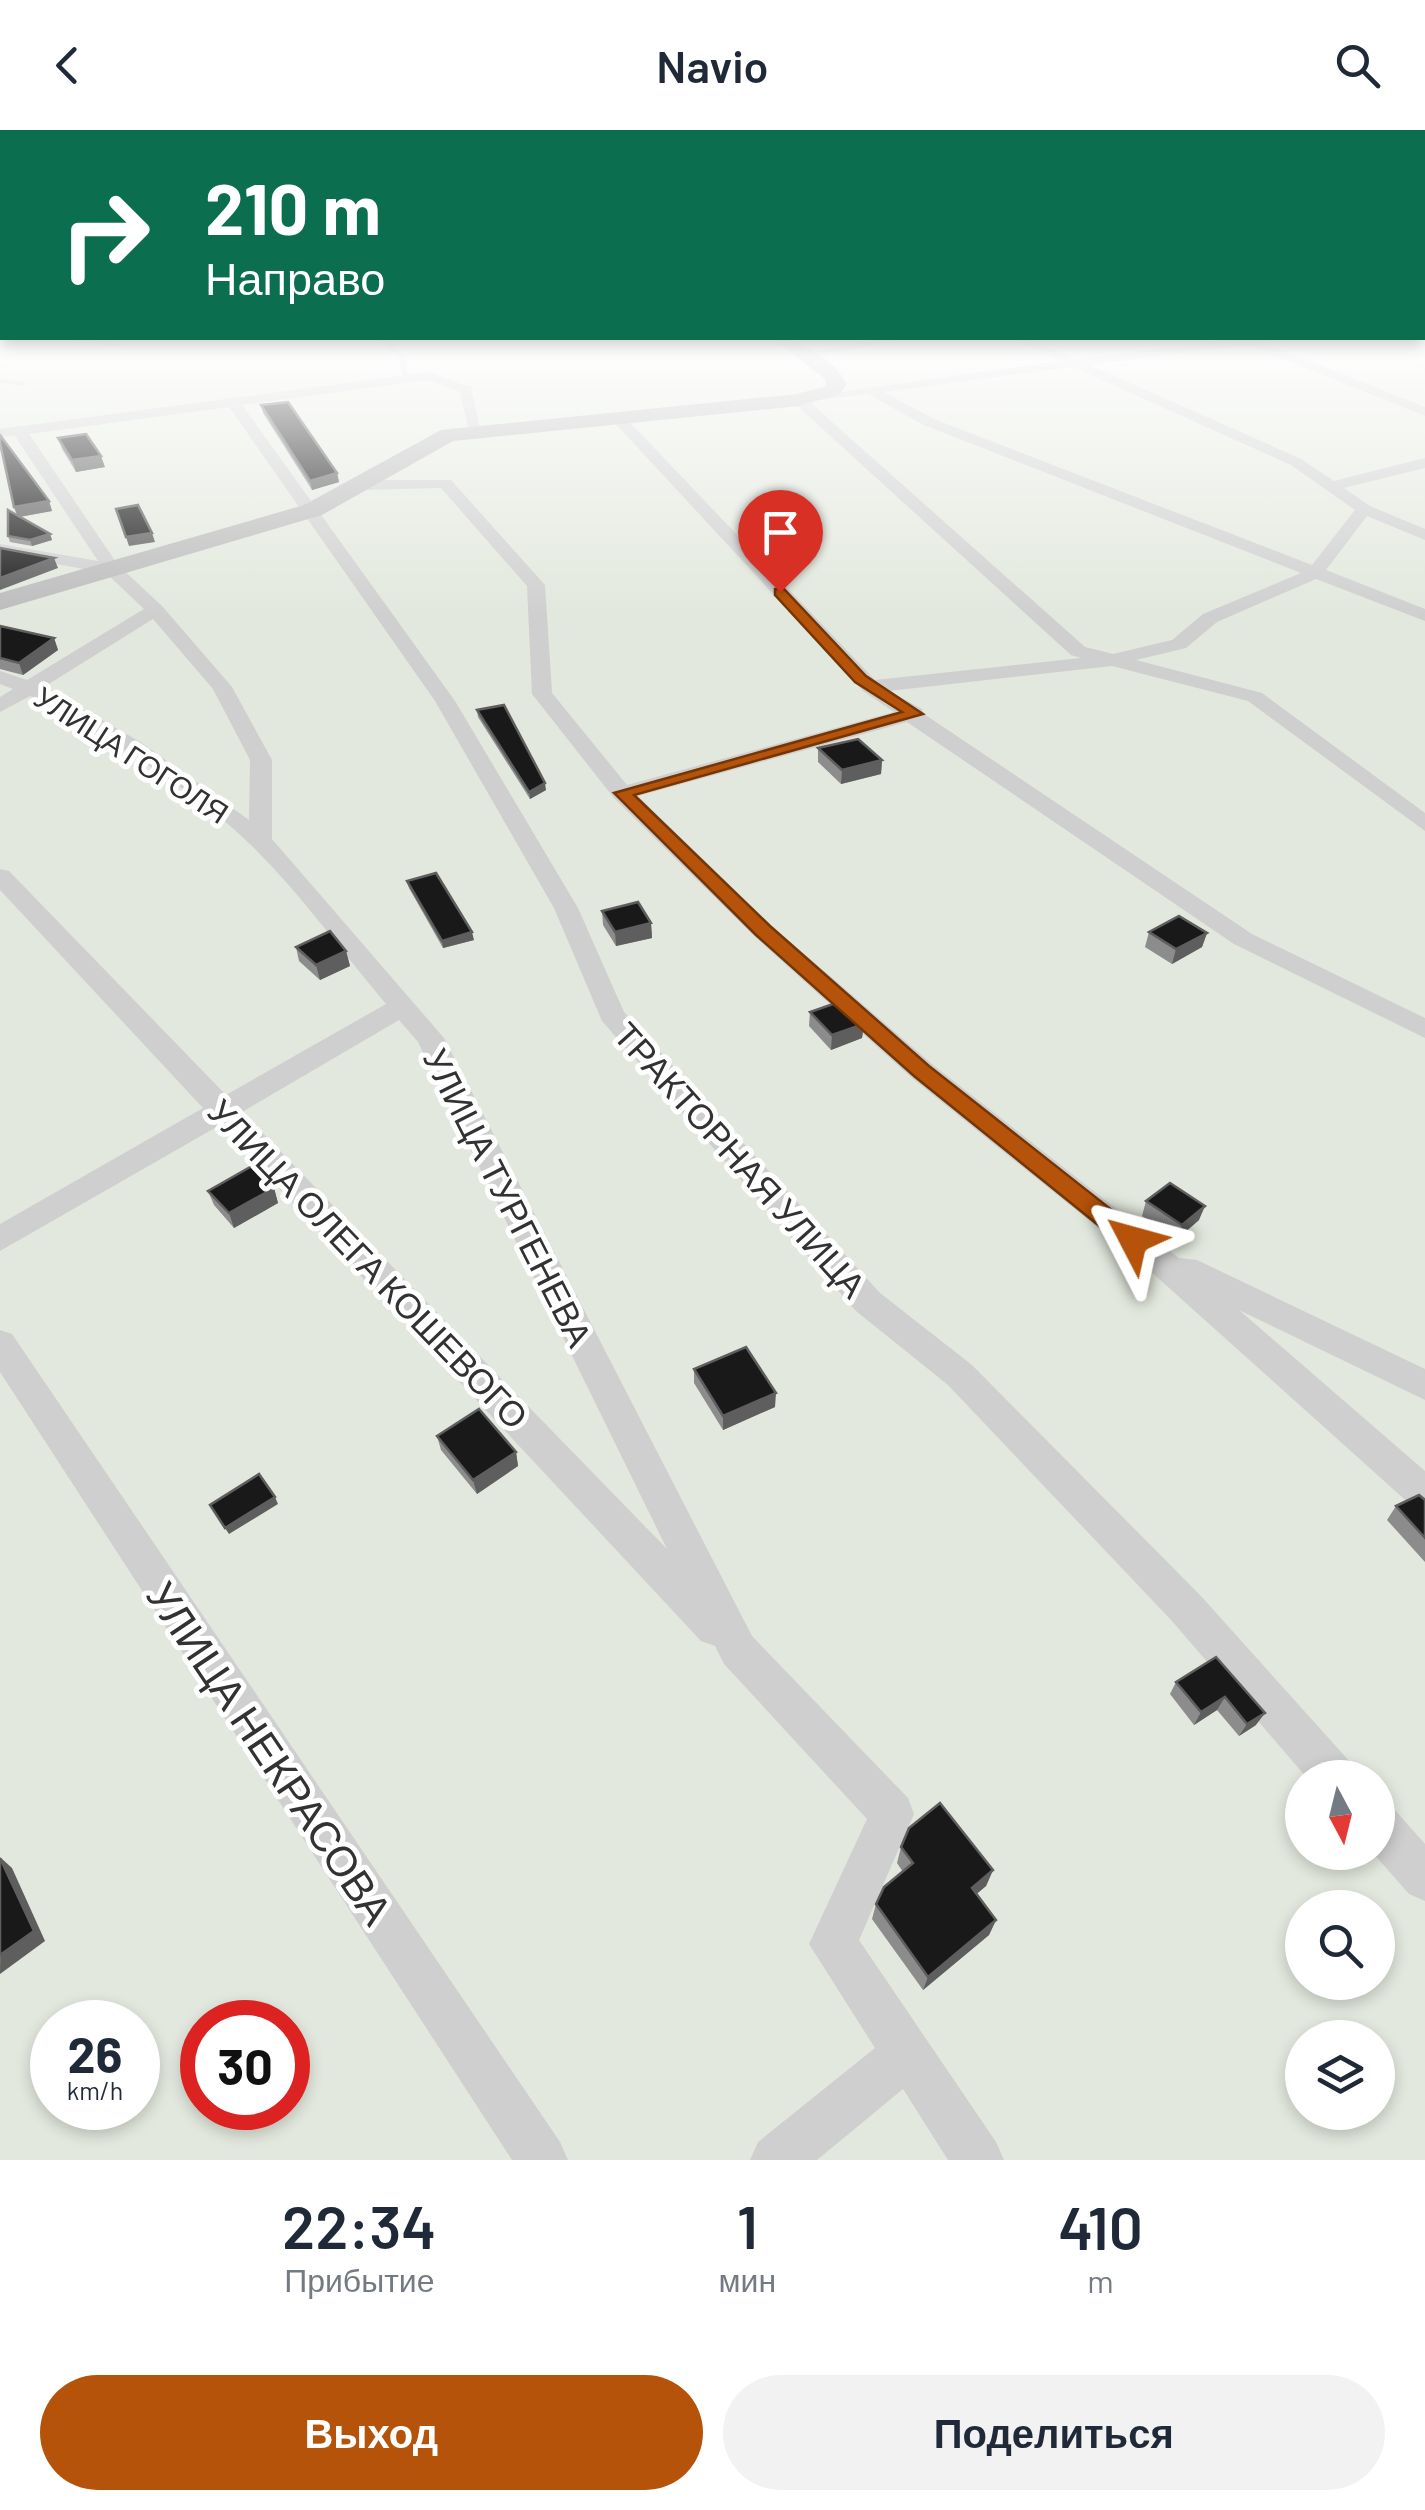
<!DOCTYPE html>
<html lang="ru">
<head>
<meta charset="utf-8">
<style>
  body { margin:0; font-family:Barlow,sans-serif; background:#f2f2f3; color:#1f2937; height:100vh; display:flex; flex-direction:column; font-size:38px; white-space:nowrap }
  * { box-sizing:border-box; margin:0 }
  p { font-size:32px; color:#747a83 }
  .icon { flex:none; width:55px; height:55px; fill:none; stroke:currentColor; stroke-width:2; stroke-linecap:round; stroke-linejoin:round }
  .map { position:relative; height:2030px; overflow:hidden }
  .drawer { display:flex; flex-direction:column; background:#fff; flex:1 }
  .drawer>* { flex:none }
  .top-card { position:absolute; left:0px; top:0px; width:1425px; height:210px; box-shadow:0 5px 15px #0003; background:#0b6e4f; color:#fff; overflow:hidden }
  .needle { width:65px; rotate:173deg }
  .buttons { position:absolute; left:1285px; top:1630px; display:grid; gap:20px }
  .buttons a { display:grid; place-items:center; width:110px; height:110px; border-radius:50%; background:#fff; box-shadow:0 5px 15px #0003; font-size:50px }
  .speed { position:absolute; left:30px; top:1870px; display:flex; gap:20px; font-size:50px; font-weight:700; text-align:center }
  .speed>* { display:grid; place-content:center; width:130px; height:130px; border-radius:50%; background:#fff; box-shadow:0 5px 15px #0003; line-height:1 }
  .speed small { font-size:25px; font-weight:400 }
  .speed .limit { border:15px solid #d22; background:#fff; color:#111 }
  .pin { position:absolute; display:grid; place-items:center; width:85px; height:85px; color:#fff; margin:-102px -42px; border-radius:50% 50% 50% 0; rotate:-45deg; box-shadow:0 0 10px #0007 }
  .pin .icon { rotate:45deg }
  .me { position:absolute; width:110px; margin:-55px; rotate:309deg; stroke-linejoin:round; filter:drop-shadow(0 0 8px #0008) }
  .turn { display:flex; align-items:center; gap:35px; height:210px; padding:0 40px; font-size:45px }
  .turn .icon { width:130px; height:130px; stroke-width:2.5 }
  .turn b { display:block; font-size:70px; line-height:85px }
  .eta { display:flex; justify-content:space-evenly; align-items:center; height:170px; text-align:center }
  .eta b { font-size:60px; font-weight:600; line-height:70px }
  .primary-button { display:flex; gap:20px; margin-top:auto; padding:20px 40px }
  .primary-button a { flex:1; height:115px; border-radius:60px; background:#b45309; color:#fff; font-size:40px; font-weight:600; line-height:115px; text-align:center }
  .primary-button a+a { background:#f2f2f3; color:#1f2937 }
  header { display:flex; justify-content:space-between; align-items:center; height:130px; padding:0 40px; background:#fff; font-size:45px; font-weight:600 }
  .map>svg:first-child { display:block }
  .green { fill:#e2e8dd; fill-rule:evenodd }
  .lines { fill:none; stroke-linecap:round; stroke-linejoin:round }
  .lane { fill:#cfcfcf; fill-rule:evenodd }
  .street { fill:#cfcfcf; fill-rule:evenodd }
  .secondary { fill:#bcbcbc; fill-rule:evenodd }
  .wall { fill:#8c8c8c }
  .shaded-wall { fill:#5e5e5e }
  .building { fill:#191919; stroke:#5e5e5e; stroke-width:2.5 }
  .route { fill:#b45309; stroke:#753606; stroke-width:2.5 }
  .labels { text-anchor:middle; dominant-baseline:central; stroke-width:10; stroke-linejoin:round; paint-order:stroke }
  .far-street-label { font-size:30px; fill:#323232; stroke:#fff }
  .street-label { font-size:35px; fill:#323232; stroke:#fff }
  .near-street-label { font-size:42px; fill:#323232; stroke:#fff }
</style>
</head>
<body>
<header><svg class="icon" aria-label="back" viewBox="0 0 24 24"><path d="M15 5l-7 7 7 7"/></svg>Navio<svg class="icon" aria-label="search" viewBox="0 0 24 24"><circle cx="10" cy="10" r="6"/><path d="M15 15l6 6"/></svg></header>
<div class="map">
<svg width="1425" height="2030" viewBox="0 0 1425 2030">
  <rect width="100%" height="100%" fill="#fff"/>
  <path class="green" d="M 0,203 L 2,208 L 1422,208 L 1425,203 L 1425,2030 L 0,2030 ZM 1302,1648 L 1378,1648 L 1378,1722 L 1302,1722 ZM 1302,1778 L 1378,1778 L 1378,1852 L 1302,1852 ZM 52,1892 L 138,1892 L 138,1978 L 52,1978 ZM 202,1892 L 288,1892 L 288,1978 L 202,1978 ZM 1302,1908 L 1378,1908 L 1378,1982 L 1302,1982 Z"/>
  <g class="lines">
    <g class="lane">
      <path d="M 59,208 L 74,208 L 124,215 L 121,217 Z"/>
      <path d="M 377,208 L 383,208 L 405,227 L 408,248 L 403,247 L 399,228 Z"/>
      <path d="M 0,249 L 24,252 L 27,254 L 24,256 L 0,253 Z"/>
    </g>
    <g class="street">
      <path d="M 1422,206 L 1425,215 L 1411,208 L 1422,208 Z"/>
      <path d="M 5,208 L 19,208 L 0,219 Z"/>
      <path d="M 884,208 L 910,208 L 805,228 L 799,224 Z"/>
      <path d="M 1012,208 L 1027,208 L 1076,229 L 1242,208 L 1278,208 L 1265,213 L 1425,277 L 1425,286 L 1248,215 L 1090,235 L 1301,329 L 1334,351 L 1425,328 L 1425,338 L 1344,358 L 1370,376 L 1425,399 L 1425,410 L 1367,386 L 1326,440 L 1425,479 L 1425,491 L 1316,449 L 1217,492 L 1186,518 L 1136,530 L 1262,563 L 1425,683 L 1425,701 L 1248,571 L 1112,536 L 889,561 L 922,579 L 924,584 L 1252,804 L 1425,888 L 1425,908 L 1234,814 L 907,592 L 638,666 L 772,796 L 932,934 L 1179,1128 L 1197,1130 L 1425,1239 L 1425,1270 L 1239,1180 L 1425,1341 L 1425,1381 L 1412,1376 L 1139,1131 L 912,948 L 754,806 L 614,668 L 532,564 L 527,456 L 441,358 L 365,360 L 357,355 L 365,350 L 451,350 L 545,455 L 552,563 L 627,655 L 894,582 L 863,561 L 613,291 L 613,285 L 623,285 L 875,550 L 1081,528 L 1071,525 L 794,273 L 794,267 L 804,267 L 1085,517 L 1113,524 L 1172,510 L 1203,484 L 1301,443 L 924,295 L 868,264 L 820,270 L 813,266 L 1060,231 ZM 1073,237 L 1291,335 L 1355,380 L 1312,435 L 934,289 L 884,262 Z"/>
      <path d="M 428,242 L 471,257 L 481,304 L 469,301 L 460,262 L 427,250 L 242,275 L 455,571 L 578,778 L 624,882 L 880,1163 L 972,1235 L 1200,1465 L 1351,1633 L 1358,1648 L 1307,1648 L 1172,1491 L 948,1255 L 856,1181 L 602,891 L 554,778 L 435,571 L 229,277 L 29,304 L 118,435 L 162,476 L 232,557 L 272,630 L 272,709 L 444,908 L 752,1506 L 908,1668 L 914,1684 L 859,1810 L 996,2012 L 1004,2030 L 948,2030 L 903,1959 L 817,2030 L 750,2030 L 758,2012 L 875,1918 L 809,1814 L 867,1689 L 724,1534 L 715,1516 L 701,1511 L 220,995 L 0,1121 L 0,1094 L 203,978 L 0,760 L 0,739 L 9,741 L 226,965 L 386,874 C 342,822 301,764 252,716 C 199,663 98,600 30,566 L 0,582 L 0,567 L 13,559 L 0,554 L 0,541 L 27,550 L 144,479 L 106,443 L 0,424 L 0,414 L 98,431 L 15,306 L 0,307 L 0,299 ZM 153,489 L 213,559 L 250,630 L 249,690 L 142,613 L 44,557 ZM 399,890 L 418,912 L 667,1419 L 242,982 Z"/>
      <path d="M 0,1200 L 12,1204 L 560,2012 L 568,2030 L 512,2030 L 0,1242 Z"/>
      <path d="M 1378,1673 L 1394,1679 L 1425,1714 L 1425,1771 L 1409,1764 L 1372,1722 L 1378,1722 Z"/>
    </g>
    <path class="secondary" d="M 772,208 C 798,206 834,229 847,254 L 840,264 L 799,276 L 453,311 L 322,385 L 0,480 L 0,463 L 304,375 L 441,300 L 797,264 L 826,256 L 825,249 Z"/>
  </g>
  <g class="wall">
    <path d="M 261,275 L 337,343 L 339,352 L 312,360 L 263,283 Z"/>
    <path d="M 58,308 L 105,337 L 76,342 L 62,319 Z"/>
    <path d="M 49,371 L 52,381 L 20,387 L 50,404 L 52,410 L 32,416 L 10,412 L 8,406 L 17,385 L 14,377 Z"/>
    <path d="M 0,496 L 54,508 L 58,520 L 23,545 L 0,539 Z"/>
    <path d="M 477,580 L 546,660 L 530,669 L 478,587 Z"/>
    <path d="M 818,618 L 882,630 L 881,644 L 841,654 L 818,632 Z"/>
    <path d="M 407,751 L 474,810 L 443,818 L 409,758 Z"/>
    <path d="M 602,781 L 651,793 L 652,808 L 616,816 L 603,795 Z"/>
    <path d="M 1149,802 L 1207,803 L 1202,817 L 1172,834 L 1145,817 Z"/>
    <path d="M 296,817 L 346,821 L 350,836 L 320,850 L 299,831 Z"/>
    <path d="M 810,882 L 864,894 L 862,908 L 831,920 L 809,896 Z"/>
    <path d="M 274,1058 L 278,1073 L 234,1098 L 214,1075 L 208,1061 Z"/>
    <path d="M 1146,1071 L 1199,1090 L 1176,1110 L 1142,1086 Z"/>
    <path d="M 694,1239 L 775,1277 L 723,1300 L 694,1253 Z"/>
    <path d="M 437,1306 L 516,1322 L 518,1336 L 477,1364 L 441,1320 Z"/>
    <path d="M 1425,1370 L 1425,1432 L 1387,1390 L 1396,1376 Z"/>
    <path d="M 1216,1527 L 1256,1595 L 1239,1606 L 1217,1580 L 1194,1595 L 1170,1564 L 1176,1552 Z"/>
    <path d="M 901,1717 L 993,1740 L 986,1756 L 976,1764 L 996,1790 L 989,1805 L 923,1860 L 872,1789 L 876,1774 L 903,1742 L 897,1733 Z"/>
  </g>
  <g class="shaded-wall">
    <path d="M 101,326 L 105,337 L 76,342 L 72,330 Z"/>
    <path d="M 337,343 L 339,352 L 312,360 L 310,351 Z"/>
    <path d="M 49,371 L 52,381 L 18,387 L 14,377 Z"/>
    <path d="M 152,403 L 155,412 L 129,416 L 126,407 Z"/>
    <path d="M 50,404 L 52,410 L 32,416 L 30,410 Z"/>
    <path d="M 54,428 L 58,438 L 0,460 L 0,448 Z"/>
    <path d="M 54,508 L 58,520 L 23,545 L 19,533 Z"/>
    <path d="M 882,630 L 881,644 L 841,654 L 842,640 Z"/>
    <path d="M 545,653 L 546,660 L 530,669 L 529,662 Z"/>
    <path d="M 651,793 L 652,808 L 616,816 L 615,802 Z"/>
    <path d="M 472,802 L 474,810 L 443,818 L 442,811 Z"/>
    <path d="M 1207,803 L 1202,817 L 1172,834 L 1176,819 Z"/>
    <path d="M 346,821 L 350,836 L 320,850 L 316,835 Z"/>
    <path d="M 864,894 L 862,908 L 831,920 L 832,905 Z"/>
    <path d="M 274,1058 L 278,1073 L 234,1098 L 229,1083 Z"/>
    <path d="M 1205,1076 L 1199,1090 L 1176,1110 L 1182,1095 Z"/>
    <path d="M 776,1263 L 775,1277 L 723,1300 L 723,1286 Z"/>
    <path d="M 516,1322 L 518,1336 L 477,1364 L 473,1350 Z"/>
    <path d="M 275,1367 L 278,1374 L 229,1404 L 225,1398 Z"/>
    <path d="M 1225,1567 L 1217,1580 L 1194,1595 L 1201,1582 Z"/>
    <path d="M 1265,1583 L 1256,1595 L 1239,1606 L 1247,1594 Z"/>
    <path d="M 1,1728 L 12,1738 L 45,1811 L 0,1844 Z"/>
    <path d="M 993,1740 L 986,1756 L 965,1774 L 972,1758 Z"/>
    <path d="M 996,1790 L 989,1805 L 923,1860 L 928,1847 Z"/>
  </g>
  <g class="building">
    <path d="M 288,272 L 337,343 L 310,351 L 261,275 Z"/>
    <path d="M 86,304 L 101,326 L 72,330 L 58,308 Z"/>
    <path d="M 0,305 L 49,371 L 14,377 L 0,313 Z"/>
    <path d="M 138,375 L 152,403 L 126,407 L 116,379 Z"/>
    <path d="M 8,380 L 50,404 L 30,410 L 8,406 Z"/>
    <path d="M 0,418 L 54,428 L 0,448 Z"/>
    <path d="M 0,496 L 54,508 L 19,533 L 0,528 Z"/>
    <path d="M 504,575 L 545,653 L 529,662 L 477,580 Z"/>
    <path d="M 858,609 L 882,630 L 842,640 L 818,618 Z"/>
    <path d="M 436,743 L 472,802 L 442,811 L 407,751 Z"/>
    <path d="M 638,772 L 651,793 L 615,802 L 602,781 Z"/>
    <path d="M 1179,786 L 1207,803 L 1176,819 L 1149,802 Z"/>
    <path d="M 330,801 L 346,821 L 316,835 L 296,817 Z"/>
    <path d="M 839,872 L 864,894 L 832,905 L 810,882 Z"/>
    <path d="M 252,1036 L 274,1058 L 229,1083 L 208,1061 Z"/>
    <path d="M 1170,1053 L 1205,1076 L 1182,1095 L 1146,1071 Z"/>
    <path d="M 746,1217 L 776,1263 L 723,1286 L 694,1239 Z"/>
    <path d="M 479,1279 L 516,1322 L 473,1350 L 437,1306 Z"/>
    <path d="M 259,1344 L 275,1367 L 225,1398 L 210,1375 Z"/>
    <path d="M 1419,1365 L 1425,1370 L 1425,1408 L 1396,1376 Z"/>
    <path d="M 1216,1527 L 1265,1583 L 1247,1594 L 1225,1567 L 1201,1582 L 1176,1552 Z"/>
    <path d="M 940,1673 L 993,1740 L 972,1758 L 996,1790 L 928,1847 L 876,1774 L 884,1757 L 913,1733 L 901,1717 L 909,1698 Z"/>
    <path d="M 0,1728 L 34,1801 L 0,1825 Z"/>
  </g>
  <linearGradient id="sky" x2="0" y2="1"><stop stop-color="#9dc5e8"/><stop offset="0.42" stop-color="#fff"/><stop offset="1" stop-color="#fff" stop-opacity="0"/></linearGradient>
  <rect width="1425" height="487" fill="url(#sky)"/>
  <path class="route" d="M 775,459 L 784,459 L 866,546 L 923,584 L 634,665 L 770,796 L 929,936 L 1141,1103 L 1145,1110 L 1141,1116 L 1124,1116 L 914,946 L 756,805 L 614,663 L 902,582 L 855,552 L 775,465 Z"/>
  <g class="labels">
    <g class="far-street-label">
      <text transform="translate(132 624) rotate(33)">УЛИЦА ГОГОЛЯ</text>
    </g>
    <g class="street-label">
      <text transform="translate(741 1029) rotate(48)">ТРАКТОРНАЯ УЛИЦА</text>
      <text transform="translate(509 1067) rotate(63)">УЛИЦА ТУРГЕНЕВА</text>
      <text transform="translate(369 1133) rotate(46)">УЛИЦА ОЛЕГА КОШЕВОГО</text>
    </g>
    <g class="near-street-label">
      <text transform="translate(271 1622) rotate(56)">УЛИЦА НЕКРАСОВА</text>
    </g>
  </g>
</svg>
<div class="buttons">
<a><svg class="needle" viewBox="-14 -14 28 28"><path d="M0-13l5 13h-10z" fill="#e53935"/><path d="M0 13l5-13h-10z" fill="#747a83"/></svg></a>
<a><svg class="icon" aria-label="search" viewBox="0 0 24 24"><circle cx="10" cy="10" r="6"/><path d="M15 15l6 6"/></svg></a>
<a><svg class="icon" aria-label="layers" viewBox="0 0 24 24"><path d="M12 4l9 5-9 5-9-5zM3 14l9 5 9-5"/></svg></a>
</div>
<div class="speed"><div>26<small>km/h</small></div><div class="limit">30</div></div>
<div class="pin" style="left:780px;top:462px;background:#d93025"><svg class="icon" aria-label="arrive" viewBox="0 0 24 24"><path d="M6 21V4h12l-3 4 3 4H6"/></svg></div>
<svg class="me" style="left:1133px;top:1110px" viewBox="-20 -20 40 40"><path d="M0-17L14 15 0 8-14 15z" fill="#b45309" stroke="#fff" stroke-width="4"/></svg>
<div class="top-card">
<div class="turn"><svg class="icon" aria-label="right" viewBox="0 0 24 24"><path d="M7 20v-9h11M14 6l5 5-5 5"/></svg><div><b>210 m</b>Направо</div></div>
</div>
</div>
<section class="drawer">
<div class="eta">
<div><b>22:34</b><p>Прибытие</p></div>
<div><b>1</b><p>мин</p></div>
<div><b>410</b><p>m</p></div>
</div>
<div class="primary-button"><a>Выход</a><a>Поделиться</a></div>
</section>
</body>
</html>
